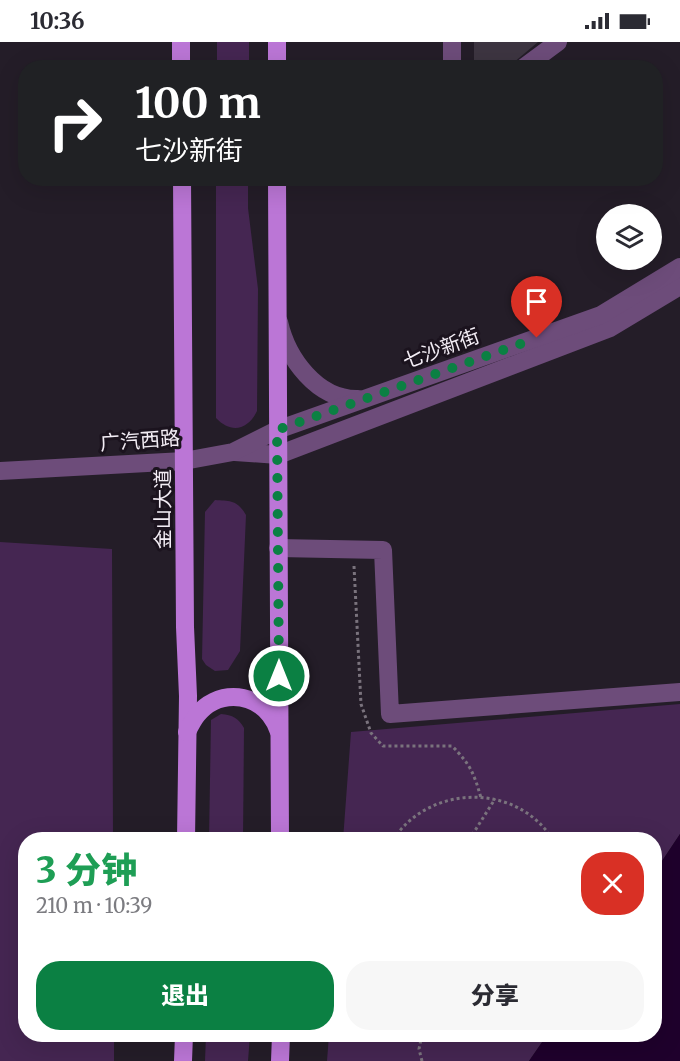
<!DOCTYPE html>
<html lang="zh">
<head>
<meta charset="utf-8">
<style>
  body { margin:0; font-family:Merriweather,"Noto Sans SC",serif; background:#f7f7f7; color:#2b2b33; height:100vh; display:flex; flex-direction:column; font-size:22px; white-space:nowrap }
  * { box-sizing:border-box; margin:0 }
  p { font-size:20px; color:#7c7c81 }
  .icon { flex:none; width:33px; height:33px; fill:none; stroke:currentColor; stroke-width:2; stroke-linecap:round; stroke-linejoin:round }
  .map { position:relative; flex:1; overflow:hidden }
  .sheet { position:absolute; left:18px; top:790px; width:644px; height:210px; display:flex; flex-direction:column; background:#fff; border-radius:24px; box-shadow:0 6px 24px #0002 }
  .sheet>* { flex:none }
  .hud { position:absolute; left:18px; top:18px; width:645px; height:126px; border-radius:24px; box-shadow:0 6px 24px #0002; background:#202124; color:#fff; overflow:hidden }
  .controls { position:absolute; left:596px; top:162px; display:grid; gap:12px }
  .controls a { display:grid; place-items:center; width:66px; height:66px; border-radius:50%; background:#fff; box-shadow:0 6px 24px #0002; font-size:30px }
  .pin { position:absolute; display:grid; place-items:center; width:51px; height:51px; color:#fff; margin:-62px -26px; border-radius:50% 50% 50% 0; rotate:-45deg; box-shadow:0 0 6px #0007 }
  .pin .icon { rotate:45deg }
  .me { position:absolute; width:66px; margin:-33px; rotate:0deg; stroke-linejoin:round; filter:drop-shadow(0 0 4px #0008) }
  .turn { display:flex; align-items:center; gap:21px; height:126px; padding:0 18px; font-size:27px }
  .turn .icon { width:78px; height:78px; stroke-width:2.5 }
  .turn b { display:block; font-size:42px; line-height:51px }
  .round { display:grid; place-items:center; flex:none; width:63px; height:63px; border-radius:24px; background:#f7f7f7 }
  .headline { display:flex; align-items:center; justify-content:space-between; height:102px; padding:0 18px }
  h1 { font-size:36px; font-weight:800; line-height:45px; color:#1e9e55 }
  .primary-button { display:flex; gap:12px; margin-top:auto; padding:12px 18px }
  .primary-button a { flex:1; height:69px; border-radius:24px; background:#0b8043; color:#fff; font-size:24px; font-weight:800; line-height:69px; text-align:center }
  .primary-button a+a { background:#f7f7f7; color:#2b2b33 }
  .status { display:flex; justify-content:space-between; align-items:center; height:42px; padding:0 30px; background:#fff; direction:ltr }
  .status svg { height:16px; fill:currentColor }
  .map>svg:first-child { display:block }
  .green { fill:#452652 }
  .water { fill:#1f002c }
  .building { fill:#3d3541 }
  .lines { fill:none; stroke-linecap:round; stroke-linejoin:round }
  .path { stroke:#7a737d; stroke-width:3; stroke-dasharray:3 3; stroke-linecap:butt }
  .minor { stroke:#6d4c7a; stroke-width:18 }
  .major { stroke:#bb76d6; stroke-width:18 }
  .route { stroke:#0b8043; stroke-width:10; stroke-dasharray:0 18 }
  .labels { text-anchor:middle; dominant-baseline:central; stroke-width:6; stroke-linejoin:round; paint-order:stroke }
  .street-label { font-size:20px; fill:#f3edf5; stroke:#1b131e }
</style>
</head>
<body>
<div class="status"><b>10:36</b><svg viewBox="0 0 49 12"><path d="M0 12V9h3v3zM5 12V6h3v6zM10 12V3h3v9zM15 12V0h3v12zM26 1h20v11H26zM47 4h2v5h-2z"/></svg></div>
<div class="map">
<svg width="680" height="1019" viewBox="0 0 680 1019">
  <rect width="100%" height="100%" fill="#241d28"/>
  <g class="green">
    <rect x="217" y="0" width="32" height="25"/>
    <path d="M 216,137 L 248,137 L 248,166 L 258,247 L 257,369 C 248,388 231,392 216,376 Z"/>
    <path d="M 215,458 C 231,459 237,458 246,473 L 240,609 L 228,628 L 215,629 L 206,623 L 202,617 L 205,470 Z"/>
    <path d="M 0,500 L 112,507 L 113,798 L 26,798 L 26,993 L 114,993 L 114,1019 L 0,1019 Z"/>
    <path d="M 680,662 L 680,792 L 654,831 L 654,798 L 343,798 L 351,690 Z"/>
    <path d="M 221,672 C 233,673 238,676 244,686 L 243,798 L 209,798 L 211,678 Z"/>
    <path d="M 206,993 L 250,993 L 248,1019 L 205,1019 Z"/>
    <path d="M 329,993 L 547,993 L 529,1019 L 327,1019 Z"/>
  </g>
  <path class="water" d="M 680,792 L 680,1019 L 529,1019 L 547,993 L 654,993 L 654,831 Z"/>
  <path class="building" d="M 474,0 L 538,0 L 507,26 L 474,26 Z"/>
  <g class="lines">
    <g class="path">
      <path d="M 354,524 L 361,662 L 371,691 L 383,704 L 452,704 C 470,722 474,731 481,756"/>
      <path d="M 393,798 C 429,742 517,740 553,798"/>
      <path d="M 469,798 L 495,757"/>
      <path d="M 422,1019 L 419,1007 L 422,993"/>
    </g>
    <g class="minor">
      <path d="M 452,26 L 452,0"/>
      <path d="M 523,26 L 558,0"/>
      <path d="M 279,280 C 287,316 317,358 358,357"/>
      <path d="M 235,410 L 278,413 L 610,286 L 680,244"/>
      <path d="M 0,429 L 184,419 L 233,410 L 277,388 L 601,273 L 680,225"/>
      <path d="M 278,506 L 383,508 L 390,672 L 680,650"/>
    </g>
    <g class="major">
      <path d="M 181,0 L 181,26"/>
      <path d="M 277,0 L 277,26"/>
      <path d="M 182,136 L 185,585 L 188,654 L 186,798"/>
      <path d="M 277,136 L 280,798"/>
      <path d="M 187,690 C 190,684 193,678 197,673 C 216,649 251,649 270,673 C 274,678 277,684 279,690"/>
      <path d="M 183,1019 L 184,993"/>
      <path d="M 280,1019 L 281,993"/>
    </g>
  </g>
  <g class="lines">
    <path class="route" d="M 279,634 L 277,388 L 537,296"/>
  </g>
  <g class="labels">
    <g class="street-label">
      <text transform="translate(441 306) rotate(-20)">七沙新街</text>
      <text transform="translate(140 398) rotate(-4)">广汽西路</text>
      <text transform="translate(162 467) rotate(-90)">金山大道</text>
    </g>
  </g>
</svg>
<div class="controls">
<a><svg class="icon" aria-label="layers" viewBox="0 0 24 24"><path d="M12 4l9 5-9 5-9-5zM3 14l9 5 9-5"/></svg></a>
</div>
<div class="pin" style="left:537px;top:296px;background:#d93025"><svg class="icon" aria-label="arrive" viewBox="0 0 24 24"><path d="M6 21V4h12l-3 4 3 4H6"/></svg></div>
<svg class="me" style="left:279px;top:634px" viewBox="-20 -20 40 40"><circle r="17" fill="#0b8043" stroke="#fff" stroke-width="3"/><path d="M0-11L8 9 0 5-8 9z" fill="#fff"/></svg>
<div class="hud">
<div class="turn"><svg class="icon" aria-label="right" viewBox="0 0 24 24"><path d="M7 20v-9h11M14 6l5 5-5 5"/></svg><div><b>100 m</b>七沙新街</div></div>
</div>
<section class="sheet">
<div class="headline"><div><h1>3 分钟</h1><p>210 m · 10:39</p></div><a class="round" style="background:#d93025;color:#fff"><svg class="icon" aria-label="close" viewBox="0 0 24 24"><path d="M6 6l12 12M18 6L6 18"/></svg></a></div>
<div class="primary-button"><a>退出</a><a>分享</a></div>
</section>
</div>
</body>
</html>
